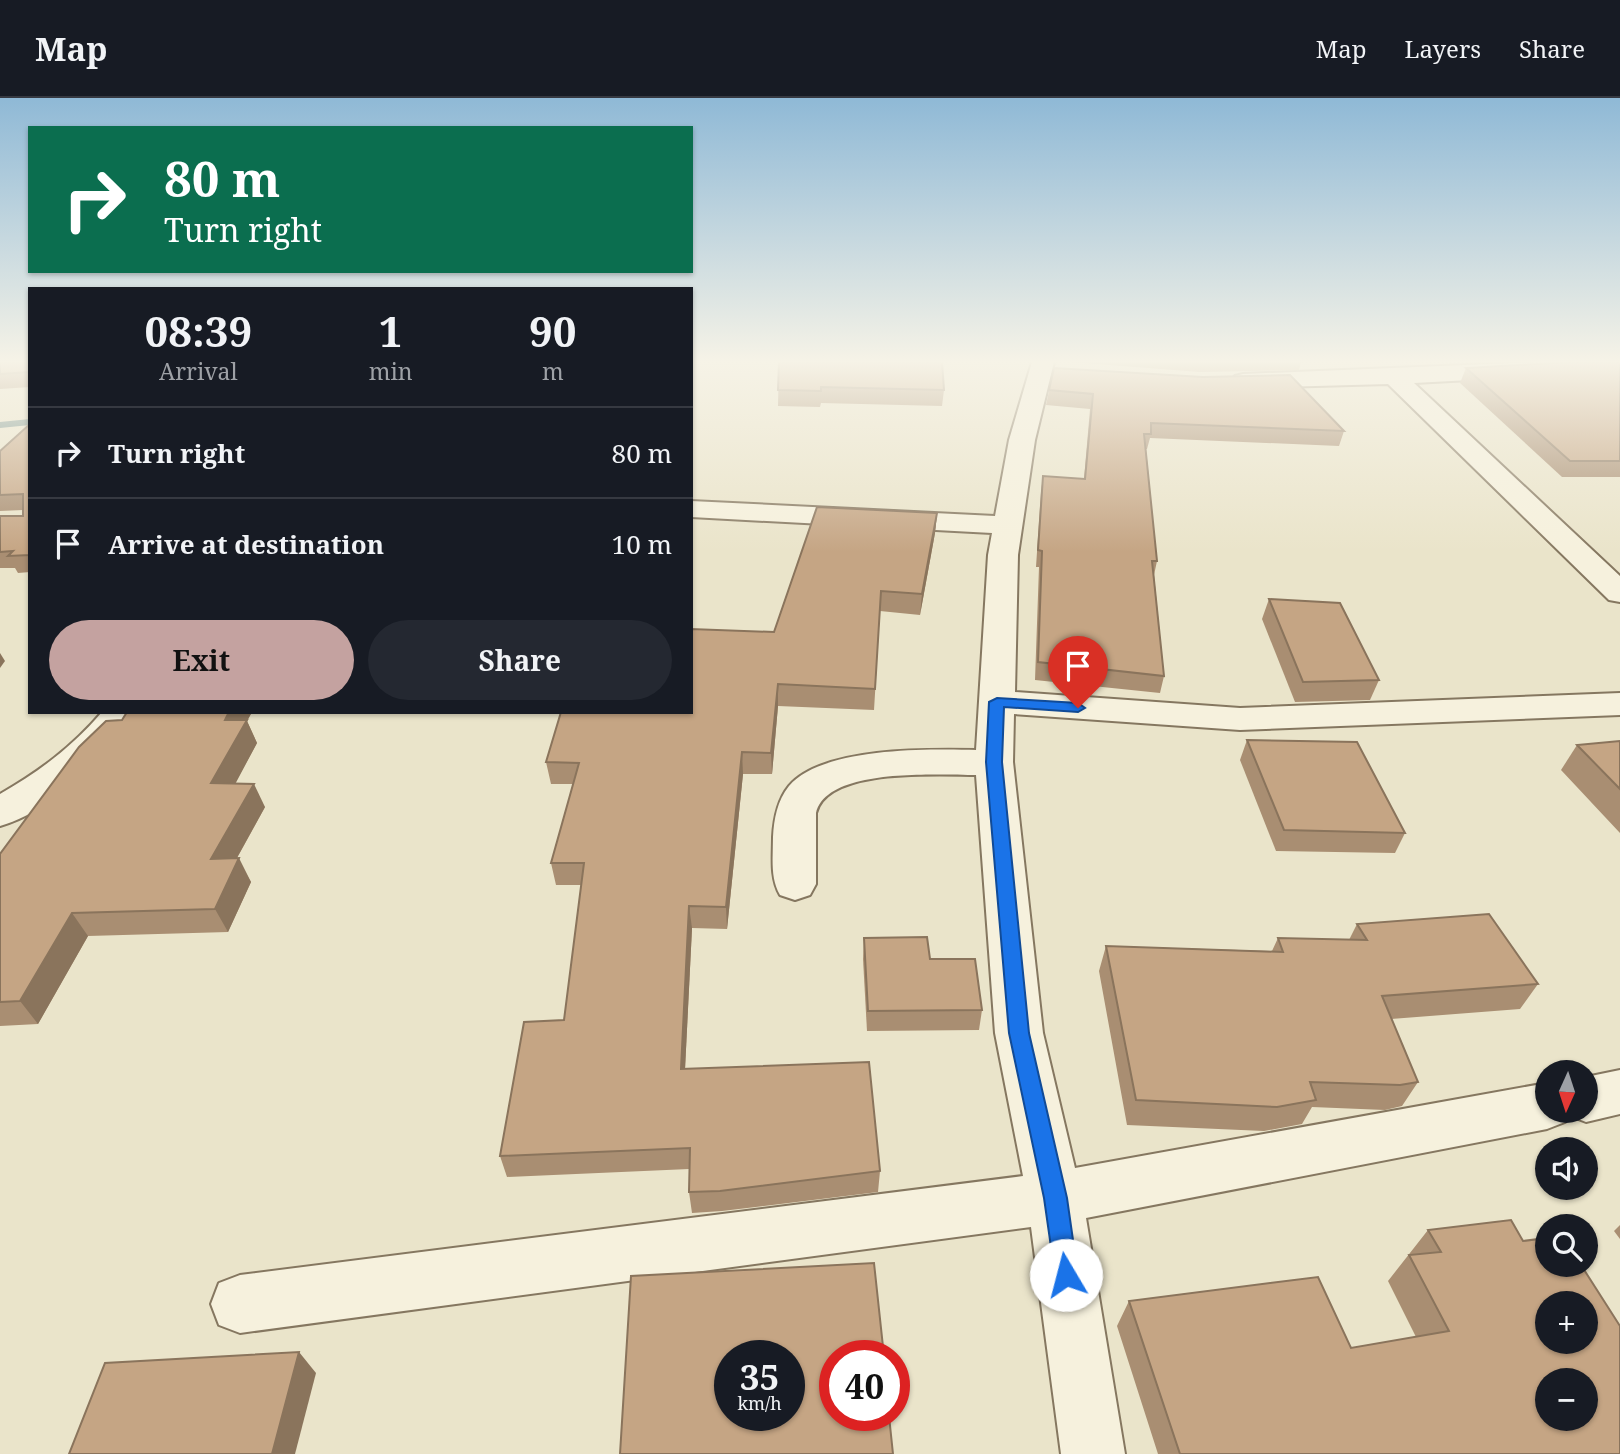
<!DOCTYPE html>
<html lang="en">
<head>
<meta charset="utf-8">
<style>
  body { margin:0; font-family:"Noto Serif",serif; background:#242831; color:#f1f3f6; height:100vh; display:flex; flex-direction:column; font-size:26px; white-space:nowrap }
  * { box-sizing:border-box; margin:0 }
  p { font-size:23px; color:#9ea1a6 }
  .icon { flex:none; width:38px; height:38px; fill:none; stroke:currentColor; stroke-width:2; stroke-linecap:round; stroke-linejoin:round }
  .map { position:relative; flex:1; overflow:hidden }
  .side { position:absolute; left:28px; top:189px; width:665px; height:427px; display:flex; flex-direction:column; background:#171b24; border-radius:0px; box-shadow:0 2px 5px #0004 }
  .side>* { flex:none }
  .hud { position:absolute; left:28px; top:28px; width:665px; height:147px; border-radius:0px; box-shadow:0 2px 5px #0004; background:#0b6e4f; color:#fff; overflow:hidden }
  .needle { width:46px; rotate:183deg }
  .fabs { position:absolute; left:1535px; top:962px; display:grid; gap:14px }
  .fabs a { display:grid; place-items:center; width:63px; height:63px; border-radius:50%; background:#171b24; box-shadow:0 2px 5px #0004; font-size:35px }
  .speed { position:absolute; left:714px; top:1242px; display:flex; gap:14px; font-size:35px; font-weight:700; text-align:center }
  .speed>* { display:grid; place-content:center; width:91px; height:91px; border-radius:50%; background:#171b24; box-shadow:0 2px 5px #0004; line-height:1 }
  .speed small { font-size:18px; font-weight:400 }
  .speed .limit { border:10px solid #d22; background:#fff; color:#111 }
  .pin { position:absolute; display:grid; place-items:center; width:60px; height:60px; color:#fff; margin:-72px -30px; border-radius:50% 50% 50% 0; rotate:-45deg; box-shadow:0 0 7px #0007 }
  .pin .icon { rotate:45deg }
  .me { position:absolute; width:77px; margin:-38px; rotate:352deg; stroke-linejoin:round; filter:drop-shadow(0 0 5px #0008) }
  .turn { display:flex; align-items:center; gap:24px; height:147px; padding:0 21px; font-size:32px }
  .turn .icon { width:91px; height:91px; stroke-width:2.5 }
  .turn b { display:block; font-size:49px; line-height:60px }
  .eta { display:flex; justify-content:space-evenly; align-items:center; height:119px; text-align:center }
  .eta b { font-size:42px; font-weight:700; line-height:49px }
  .cta { display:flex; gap:14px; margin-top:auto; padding:14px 21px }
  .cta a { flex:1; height:80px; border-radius:42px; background:#c4a2a0; color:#111; font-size:28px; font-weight:700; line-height:80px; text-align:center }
  .cta a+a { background:#242831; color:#f1f3f6 }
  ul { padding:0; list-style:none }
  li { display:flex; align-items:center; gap:21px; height:91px; padding:0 21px; border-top:2px solid #363941 }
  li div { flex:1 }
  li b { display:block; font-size:26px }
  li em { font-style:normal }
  header { display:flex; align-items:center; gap:42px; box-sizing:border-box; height:98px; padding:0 35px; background:#171b24; border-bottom:2px solid #363941 }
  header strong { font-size:33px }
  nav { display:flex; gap:38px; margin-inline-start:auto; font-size:24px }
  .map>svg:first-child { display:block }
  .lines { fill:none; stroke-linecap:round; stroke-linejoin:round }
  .stream { fill:#718d89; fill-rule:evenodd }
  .minor-casing { stroke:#857760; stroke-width:4 }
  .minor { fill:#f6f1dd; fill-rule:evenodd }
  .wall { fill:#a98e72 }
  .shaded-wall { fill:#8a745c }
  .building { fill:#c5a584; stroke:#8a745c; stroke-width:2; fill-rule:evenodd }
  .route { fill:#1a73e8; stroke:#114b97; stroke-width:2 }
</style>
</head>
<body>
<header>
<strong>Map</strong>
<nav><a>Map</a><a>Layers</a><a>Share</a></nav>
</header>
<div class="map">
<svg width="1620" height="1356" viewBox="0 0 1620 1356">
  <rect width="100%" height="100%" fill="#eae4ca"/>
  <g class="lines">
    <path class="stream" d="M 30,321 L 30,327 L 0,330 L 0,324 Z"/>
    <g class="minor-casing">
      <g id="minor">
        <path d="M 1032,264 L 1054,264 L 1035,342 L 1018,457 L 1015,594 L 1240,610 L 1620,595 L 1620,617 L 1240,632 L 1014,616 L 1013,664 L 1043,935 L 1075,1070 L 1547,985 L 1547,1013 L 1586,1013 L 1586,979 L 1620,972 L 1620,1016 L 1586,1024 L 1568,1017 L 1565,1024 L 1547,1031 L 1086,1120 L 1125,1356 L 1061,1356 L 1031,1129 L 240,1235 L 219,1227 L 211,1206 L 219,1185 L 240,1177 L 1023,1078 L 995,935 L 976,677 C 938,677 827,669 816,715 L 816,786 L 810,797 L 795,802 L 780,797 C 770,780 773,759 773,739 C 774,721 777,703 789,688 C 822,649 928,651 976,652 L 988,457 L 992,435 L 691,419 L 691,403 L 995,418 L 1009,342 Z"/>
        <path d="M 1540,264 L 1620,264 L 1620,274 L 1414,285 L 1620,478 L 1620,504 L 1609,502 L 1388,286 L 1243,290 L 1235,288 L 1231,283 L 1235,278 L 1243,276 Z"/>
        <path d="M 102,614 L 140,614 C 110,659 52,713 0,728 L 0,696 C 40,673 72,649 102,614 Z"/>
      </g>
    </g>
    <use href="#minor" class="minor"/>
  </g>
  <g class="wall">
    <path d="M 0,264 L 30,274 L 30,289 L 0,291 Z"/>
    <path d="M 779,264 L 944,292 L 942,308 L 821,305 L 820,309 L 778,308 Z"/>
    <path d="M 1071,264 L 1301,264 L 1299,272 L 1200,274 Z"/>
    <path d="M 1620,264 L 1620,379 L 1562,379 L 1460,285 L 1466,270 Z"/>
    <path d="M 1054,270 L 1344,333 L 1339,348 L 1150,340 L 1147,351 L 1146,351 L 1157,463 L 1154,477 L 1164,578 L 1160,595 L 1035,582 L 1039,469 L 1036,469 L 1041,394 L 1043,378 L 1084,381 L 1090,311 L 1046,307 Z"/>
    <path d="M 30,326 L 30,474 L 18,475 L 15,470 L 0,470 L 0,418 L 23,418 L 23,412 L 0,413 L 0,353 Z"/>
    <path d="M 937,415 L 935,435 L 920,517 L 880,513 L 874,612 L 778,608 L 772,676 L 743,676 L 727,831 L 692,830 L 685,971 L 880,1073 L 878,1094 L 722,1113 L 692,1115 L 689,1094 L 689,1071 L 507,1079 L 500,1058 L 564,922 L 581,787 L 556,787 L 551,765 L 573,686 L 551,686 L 546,664 L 774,534 Z"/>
    <path d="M 1269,501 L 1379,582 L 1370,602 L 1295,604 L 1262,521 Z"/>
    <path d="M 127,614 L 252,614 L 247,623 L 257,645 L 235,685 L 265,709 L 237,760 L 251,784 L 228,834 L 88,838 L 38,926 L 0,928 L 0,756 L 122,622 Z"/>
    <path d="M 1247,642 L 1405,735 L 1395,755 L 1276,753 L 1240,662 Z"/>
    <path d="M 1620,643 L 1620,735 L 1561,672 L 1577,647 Z"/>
    <path d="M 1357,826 L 1538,886 L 1520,911 L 1391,921 L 1418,984 L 1402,1008 L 1385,1012 L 1312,1009 L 1302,1026 L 1264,1033 L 1127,1027 L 1099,873 L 1106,848 L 1272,853 L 1278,840 L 1349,842 Z"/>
    <path d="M 864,840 L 930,861 L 982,912 L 979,932 L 867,933 L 863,861 Z"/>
    <path d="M 1620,1127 L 1620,1141 L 1614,1133 Z"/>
    <path d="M 1428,1132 L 1620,1356 L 1158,1356 L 1117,1228 L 1129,1203 L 1351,1250 L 1416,1239 L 1388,1183 Z"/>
  </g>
  <g class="shaded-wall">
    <path d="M 937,415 L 935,435 L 920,517 L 922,496 Z"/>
    <path d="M 0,555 L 5,563 L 0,570 Z"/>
    <path d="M 778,586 L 778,608 L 772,676 L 771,655 Z"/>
    <path d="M 229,614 L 252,614 L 247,623 L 257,645 L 223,709 L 211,685 L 225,622 Z"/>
    <path d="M 742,654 L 743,676 L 727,831 L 726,809 Z"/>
    <path d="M 254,686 L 265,709 L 223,785 L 211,761 Z"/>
    <path d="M 239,760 L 251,784 L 228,834 L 215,811 Z"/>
    <path d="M 689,808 L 692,830 L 684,992 L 681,971 Z"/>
    <path d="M 72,815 L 88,838 L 38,926 L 20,903 Z"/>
    <path d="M 299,1254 L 316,1275 L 295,1356 L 272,1356 Z"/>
  </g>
  <g class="building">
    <path d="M 0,264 L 30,264 L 30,274 L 0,276 Z"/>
    <path d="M 779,264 L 942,264 L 944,292 L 821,289 L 821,293 L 778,292 Z"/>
    <path d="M 1572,264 L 1620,264 L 1620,363 L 1570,363 L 1466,270 Z"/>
    <path d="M 1054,270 L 1203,279 L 1290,277 L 1344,333 L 1151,325 L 1151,336 L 1144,336 L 1157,463 L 1152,463 L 1164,578 L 1038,564 L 1042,453 L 1038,452 L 1043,378 L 1085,381 L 1093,296 L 1049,292 Z"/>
    <path d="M 30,326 L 30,457 L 8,458 L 13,453 L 0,454 L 0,418 L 23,418 L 23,396 L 0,397 L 0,353 Z"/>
    <path d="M 817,409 L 937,415 L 922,496 L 881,493 L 875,591 L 778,586 L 771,655 L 742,654 L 726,809 L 689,808 L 681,971 L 869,964 L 880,1073 L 720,1093 L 689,1094 L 690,1050 L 500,1058 L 524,924 L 564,922 L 584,765 L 551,765 L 579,665 L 546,664 L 561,614 L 691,614 L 691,531 L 774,534 Z"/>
    <path d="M 1269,501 L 1340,505 L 1379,582 L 1303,584 Z"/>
    <path d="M 127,614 L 229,614 L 225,622 L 247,622 L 211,685 L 254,686 L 211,761 L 239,760 L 215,811 L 72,815 L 20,903 L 0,904 L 0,756 L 79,649 L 106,623 L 122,622 Z"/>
    <path d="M 1247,642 L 1357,644 L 1405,735 L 1284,732 Z"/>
    <path d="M 1620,643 L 1620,691 L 1577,647 Z"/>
    <path d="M 1489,816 L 1538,886 L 1382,898 L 1418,984 L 1400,987 L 1310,984 L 1316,1002 L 1277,1009 L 1136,1002 L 1106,848 L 1283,854 L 1278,840 L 1367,842 L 1357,826 Z"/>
    <path d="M 927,839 L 930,861 L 975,861 L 982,912 L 868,913 L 864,840 Z"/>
    <path d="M 1511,1122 L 1523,1143 L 1547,1140 L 1547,1167 L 1581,1167 L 1620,1228 L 1620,1356 L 1180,1356 L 1129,1203 L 1318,1179 L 1351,1250 L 1449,1233 L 1409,1157 L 1441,1154 L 1428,1132 ZM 1547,1206 L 1586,1206 L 1586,1244 L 1547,1244 ZM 1547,1283 L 1586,1283 L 1586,1321 L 1547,1321 Z"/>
    <path d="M 874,1165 L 884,1258 L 835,1258 L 835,1318 L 889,1318 L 893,1356 L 620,1356 L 631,1178 ZM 730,1258 L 789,1258 L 789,1318 L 730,1318 Z"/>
    <path d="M 299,1254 L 272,1356 L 69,1356 L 105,1265 Z"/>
  </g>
  <linearGradient id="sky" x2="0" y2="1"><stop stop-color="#8fb9d6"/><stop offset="0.58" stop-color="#f6f3e7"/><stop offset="1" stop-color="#f6f3e7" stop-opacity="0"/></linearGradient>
  <rect width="1620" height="454" fill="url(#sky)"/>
  <path class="route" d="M 997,600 L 1078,605 L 1085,610 L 1078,614 L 1004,609 L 1002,664 L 1029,935 L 1067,1100 L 1078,1177 L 1075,1185 L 1066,1189 L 1058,1185 L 1055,1177 L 1044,1100 L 1009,935 L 986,664 L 989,604 Z"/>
</svg>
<div class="fabs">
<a><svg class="needle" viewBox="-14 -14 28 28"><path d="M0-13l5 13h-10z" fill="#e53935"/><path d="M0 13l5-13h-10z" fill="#9ea1a6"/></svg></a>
<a><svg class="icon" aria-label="sound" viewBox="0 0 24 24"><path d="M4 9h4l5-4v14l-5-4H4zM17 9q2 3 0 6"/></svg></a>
<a><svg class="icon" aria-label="search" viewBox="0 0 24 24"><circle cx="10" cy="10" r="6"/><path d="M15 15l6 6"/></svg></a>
<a>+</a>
<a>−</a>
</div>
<div class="speed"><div>35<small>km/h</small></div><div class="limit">40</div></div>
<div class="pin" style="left:1078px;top:610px;background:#d93025"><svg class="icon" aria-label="arrive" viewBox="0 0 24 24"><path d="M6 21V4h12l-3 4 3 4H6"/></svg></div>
<svg class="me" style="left:1066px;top:1177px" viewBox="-20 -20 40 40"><circle r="19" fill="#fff"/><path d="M0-13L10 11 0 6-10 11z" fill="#1a73e8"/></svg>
<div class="hud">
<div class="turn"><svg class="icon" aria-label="right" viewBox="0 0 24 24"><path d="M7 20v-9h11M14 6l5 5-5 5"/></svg><div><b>80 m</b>Turn right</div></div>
</div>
<section class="side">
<div class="eta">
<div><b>08:39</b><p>Arrival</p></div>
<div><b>1</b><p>min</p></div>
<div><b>90</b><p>m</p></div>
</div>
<ul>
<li><svg class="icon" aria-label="right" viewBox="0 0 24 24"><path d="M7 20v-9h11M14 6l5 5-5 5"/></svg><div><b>Turn right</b></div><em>80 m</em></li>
<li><svg class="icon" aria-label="arrive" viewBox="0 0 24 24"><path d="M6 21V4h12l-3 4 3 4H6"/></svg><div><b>Arrive at destination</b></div><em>10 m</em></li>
</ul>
<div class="cta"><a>Exit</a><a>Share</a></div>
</section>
</div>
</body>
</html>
